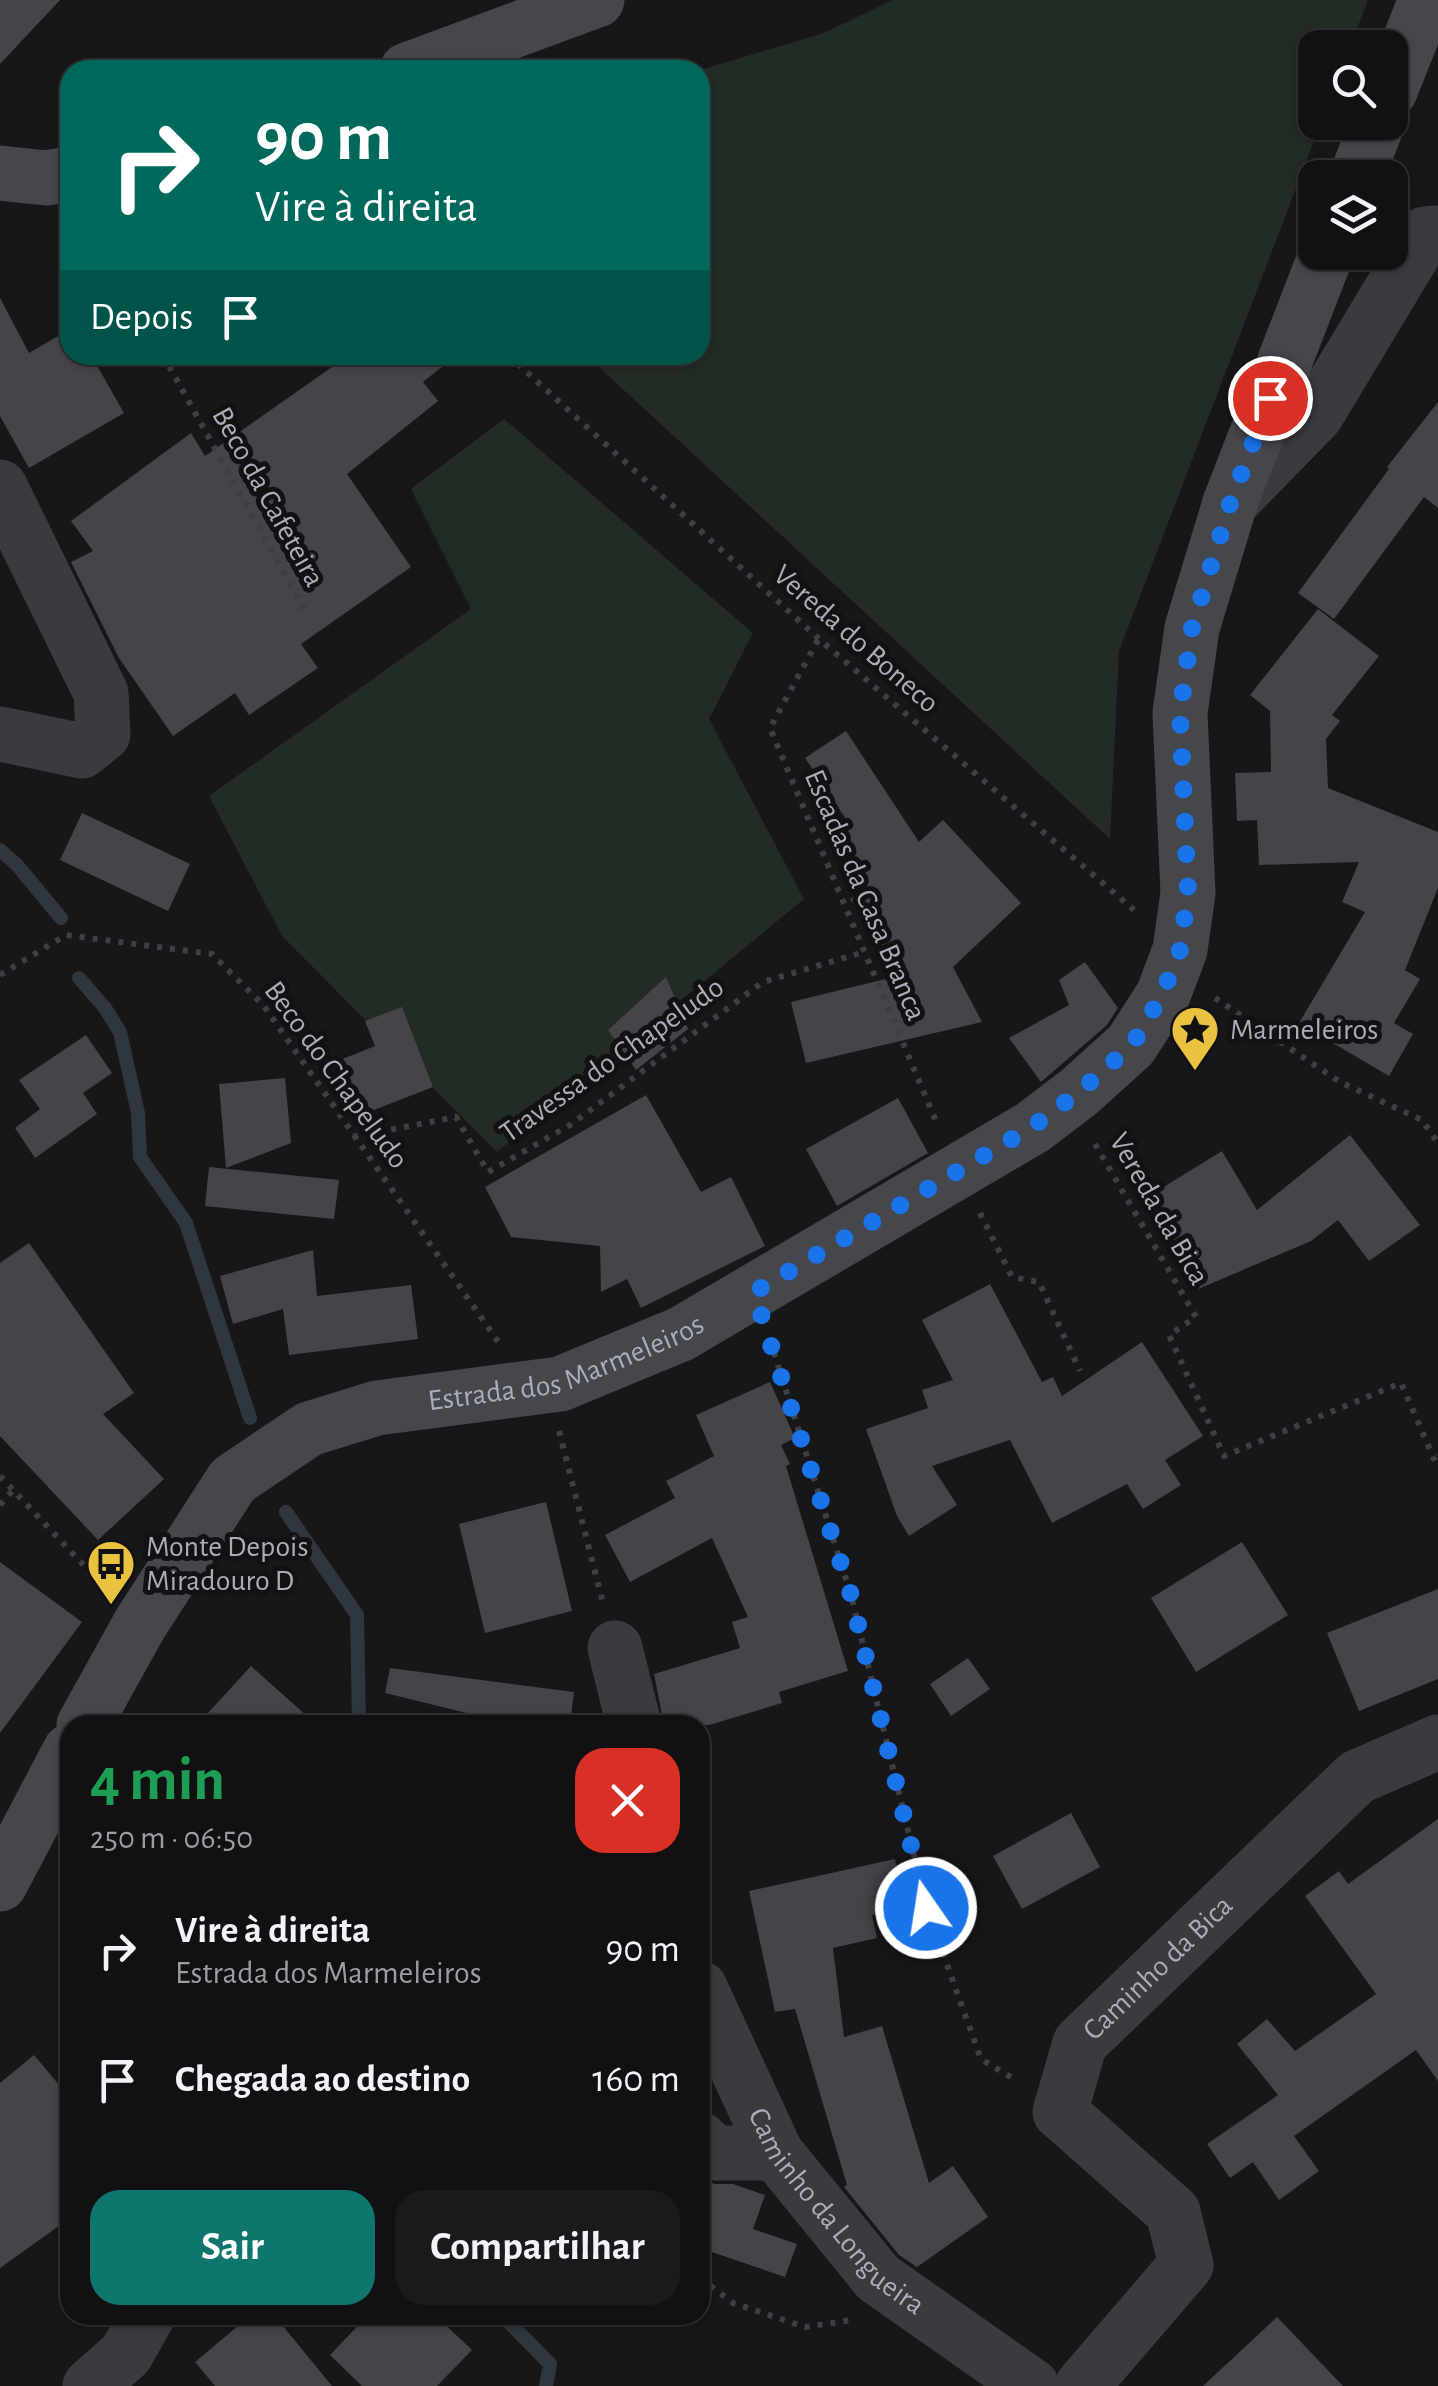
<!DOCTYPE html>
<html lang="pt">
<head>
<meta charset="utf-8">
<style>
  body { margin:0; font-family:"Alegreya Sans",sans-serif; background:#1a1a1c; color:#f1f3f6; height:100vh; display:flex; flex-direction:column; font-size:38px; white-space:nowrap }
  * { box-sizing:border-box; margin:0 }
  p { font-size:32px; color:#9c9da0 }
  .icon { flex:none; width:55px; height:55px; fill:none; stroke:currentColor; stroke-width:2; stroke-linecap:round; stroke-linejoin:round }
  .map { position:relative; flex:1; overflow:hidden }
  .drawer { position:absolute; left:60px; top:1715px; width:650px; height:610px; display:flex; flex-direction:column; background:#111113; border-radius:30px; box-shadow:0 2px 8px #0004,0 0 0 2px #303133 }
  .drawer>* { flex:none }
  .top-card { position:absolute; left:60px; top:60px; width:650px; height:305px; border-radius:30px; box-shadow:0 2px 8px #0004,0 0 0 2px #303133; background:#00695c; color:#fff; overflow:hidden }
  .tools { position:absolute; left:1298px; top:30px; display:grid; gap:20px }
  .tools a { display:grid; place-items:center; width:110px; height:110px; border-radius:20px; background:#111113; box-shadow:0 2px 8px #0004,0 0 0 2px #303133; font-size:50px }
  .pin { position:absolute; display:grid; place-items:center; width:85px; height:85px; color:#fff; margin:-42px; border:5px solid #fff; border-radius:50%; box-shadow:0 2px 10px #0007 }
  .me { position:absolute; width:110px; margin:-55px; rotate:347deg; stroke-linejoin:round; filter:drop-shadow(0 0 8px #0008) }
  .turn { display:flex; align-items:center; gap:35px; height:210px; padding:0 30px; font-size:45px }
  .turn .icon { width:130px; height:130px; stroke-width:2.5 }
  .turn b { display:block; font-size:70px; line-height:85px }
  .then { display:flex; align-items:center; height:95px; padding:0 30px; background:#0003; gap:20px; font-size:38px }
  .round { display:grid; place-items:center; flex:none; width:105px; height:105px; border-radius:30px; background:#1a1a1c }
  .summary { display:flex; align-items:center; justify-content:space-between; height:170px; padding:0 30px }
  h1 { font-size:60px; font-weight:700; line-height:75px; color:#1e9e55 }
  .primary-button { display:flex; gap:20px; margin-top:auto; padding:20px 30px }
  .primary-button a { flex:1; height:115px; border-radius:30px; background:#0f766e; color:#fff; font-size:40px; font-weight:700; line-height:115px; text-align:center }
  .primary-button a+a { background:#1a1a1c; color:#f1f3f6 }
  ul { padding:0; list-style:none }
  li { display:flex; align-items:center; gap:30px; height:130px; padding:0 30px }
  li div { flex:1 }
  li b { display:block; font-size:38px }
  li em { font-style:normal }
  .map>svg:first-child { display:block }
  .grass { fill:#232b25 }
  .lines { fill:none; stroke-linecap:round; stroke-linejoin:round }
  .stream { stroke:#2f363e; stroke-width:14 }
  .building { fill:#444449 }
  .path { stroke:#3e3f44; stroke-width:6; stroke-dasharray:5 8; stroke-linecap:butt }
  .minor { stroke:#3a3a3f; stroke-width:55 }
  .secondary { stroke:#46474d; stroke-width:55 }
  .route { stroke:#1a73e8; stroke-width:18; stroke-dasharray:0 32.4 }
  .labels { text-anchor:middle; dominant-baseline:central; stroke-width:10; stroke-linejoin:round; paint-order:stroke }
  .street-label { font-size:30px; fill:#aaacb8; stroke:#121214 }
  .poi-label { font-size:30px; fill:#aaacb8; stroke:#121214; text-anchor:start }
</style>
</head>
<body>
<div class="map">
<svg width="1438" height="2386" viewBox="0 0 1438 2386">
  <rect width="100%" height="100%" fill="#171719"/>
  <g class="grass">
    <path d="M 892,0 L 1368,0 L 1350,47 L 1315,48 L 1315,122 L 1321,123 L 1119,651 L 1110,839 L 586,355 L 700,355 L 700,70 L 824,33 Z"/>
    <path d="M 504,419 L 753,633 L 709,719 L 804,899 L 497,1152 L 282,936 L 209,796 L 471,609 L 411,489 Z"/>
  </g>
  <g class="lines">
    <g class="stream">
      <path d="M 0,850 L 17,865 L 61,918"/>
      <path d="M 79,978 L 105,1008 L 120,1032 L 138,1113 L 140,1157 L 186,1223 L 250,1418"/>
      <path d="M 286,1512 L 357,1615 L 359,1725"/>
      <path d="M 502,2315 L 550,2364 L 546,2386"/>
    </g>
  </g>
  <g class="building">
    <path d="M 0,0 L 60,0 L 0,64 Z"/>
    <path d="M 0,298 L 29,353 L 70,329 L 70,355 L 91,355 L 124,413 L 29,468 L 0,416 Z"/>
    <path d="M 349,355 L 457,355 L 423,382 L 438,401 L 347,474 L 411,567 L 301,644 L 318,668 L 249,715 L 235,693 L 173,736 L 119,658 L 71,562 L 93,551 L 71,521 L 191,433 L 205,456 Z"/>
    <path d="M 1438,402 L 1438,508 L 1424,497 L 1334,619 L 1298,593 L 1389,469 L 1387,467 Z"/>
    <path d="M 1318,609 L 1379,656 L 1332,715 L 1340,721 L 1326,739 L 1328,788 L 1438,832 L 1438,888 L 1405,970 L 1420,979 L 1394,1023 L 1413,1034 L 1389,1076 L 1299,1023 L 1365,912 L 1342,902 L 1359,862 L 1259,865 L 1257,820 L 1237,821 L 1235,773 L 1271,772 L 1270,711 L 1250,695 Z"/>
    <path d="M 846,731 L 919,842 L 943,820 L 1021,903 L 953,967 L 982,1022 L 806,1063 L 791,1002 L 902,975 L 850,899 L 866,888 L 834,840 L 852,828 L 805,758 Z"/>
    <path d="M 82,813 L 190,864 L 168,911 L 60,860 Z"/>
    <path d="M 1085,962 L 1118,1008 L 1107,1025 L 1041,1082 L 1009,1038 L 1069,1005 L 1059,980 Z"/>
    <path d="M 666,977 L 688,1029 L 636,1070 L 608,1030 Z"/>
    <path d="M 402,1007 L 433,1087 L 361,1115 L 340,1060 L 375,1046 L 365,1021 Z"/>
    <path d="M 86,1035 L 112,1073 L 83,1093 L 97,1114 L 35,1158 L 15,1128 L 40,1109 L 19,1080 Z"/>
    <path d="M 285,1078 L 291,1143 L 226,1168 L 219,1084 Z"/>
    <path d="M 646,1095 L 701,1192 L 731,1177 L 765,1246 L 641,1308 L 627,1279 L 601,1292 L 600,1246 L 511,1237 L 485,1187 Z"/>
    <path d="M 898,1098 L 928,1153 L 837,1206 L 806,1149 Z"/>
    <path d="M 1350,1135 L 1420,1225 L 1369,1261 L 1338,1220 L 1311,1241 L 1196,1290 L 1172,1235 L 1149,1196 L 1222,1151 L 1257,1210 Z"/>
    <path d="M 209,1167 L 339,1180 L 334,1219 L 205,1206 Z"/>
    <path d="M 29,1243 L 134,1393 L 103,1414 L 164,1479 L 98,1540 L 0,1436 L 0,1263 Z"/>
    <path d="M 313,1250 L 317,1296 L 411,1285 L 418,1339 L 289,1355 L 283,1309 L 233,1324 L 220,1276 Z"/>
    <path d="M 990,1284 L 1042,1382 L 1053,1377 L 1062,1396 L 1142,1342 L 1203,1436 L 1165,1460 L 1181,1485 L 1143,1509 L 1127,1484 L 1052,1523 L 1010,1440 L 932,1466 L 957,1505 L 909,1536 L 897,1516 L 866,1429 L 928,1408 L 922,1390 L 953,1380 L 922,1320 Z"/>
    <path d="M 770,1382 L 795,1438 L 781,1445 L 790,1464 L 786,1466 L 848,1671 L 779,1692 L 782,1703 L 709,1725 L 664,1725 L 654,1674 L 740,1648 L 732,1622 L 748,1617 L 712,1538 L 630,1582 L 605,1535 L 675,1498 L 666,1481 L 714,1456 L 696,1415 Z"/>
    <path d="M 546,1502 L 572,1611 L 485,1633 L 459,1524 Z"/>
    <path d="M 1242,1542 L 1288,1615 L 1196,1672 L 1151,1598 Z"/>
    <path d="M 0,1562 L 82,1622 L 0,1733 Z"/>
    <path d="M 1438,1589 L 1438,1679 L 1359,1711 L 1327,1633 Z"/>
    <path d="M 968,1658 L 990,1689 L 951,1716 L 930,1684 Z"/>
    <path d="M 251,1666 L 317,1725 L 197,1725 Z"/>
    <path d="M 390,1668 L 574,1692 L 570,1725 L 495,1725 L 495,1720 L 385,1693 Z"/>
    <path d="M 1071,1813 L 1100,1867 L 1022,1909 L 993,1856 Z"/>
    <path d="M 1438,1819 L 1438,2081 L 1416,2050 L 1294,2136 L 1319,2171 L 1279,2200 L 1253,2162 L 1230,2178 L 1207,2144 L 1278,2095 L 1237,2044 L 1267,2019 L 1295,2051 L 1376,1994 L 1305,1896 L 1339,1871 L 1348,1884 Z"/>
    <path d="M 895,1859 L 905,1908 L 872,1915 L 877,1938 L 833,1948 L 844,2037 L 882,2026 L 929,2183 L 953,2166 L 988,2217 L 917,2267 L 899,2255 L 844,2187 L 847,2185 L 795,2009 L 775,2012 L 749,1891 Z"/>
    <path d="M 34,2055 L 70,2098 L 70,2218 L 0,2268 L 0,2083 Z"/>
    <path d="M 700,2179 L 715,2184 L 733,2184 L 765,2195 L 753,2229 L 797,2244 L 785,2277 L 700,2248 Z"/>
    <path d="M 251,2315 L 274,2315 L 332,2386 L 215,2386 L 195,2362 Z"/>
    <path d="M 368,2315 L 435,2315 L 472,2350 L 437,2386 L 362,2386 L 330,2355 Z"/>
    <path d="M 1277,2317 L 1343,2386 L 1203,2386 Z"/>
  </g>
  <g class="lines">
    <g class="path">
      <path d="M 163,355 L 304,609"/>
      <path d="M 508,355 L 819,639 L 1134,910"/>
      <path d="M 818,640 L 770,728 L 938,1126"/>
      <path d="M 0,975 L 66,935 L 212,954 L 264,1006 L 499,1343"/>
      <path d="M 1215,998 L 1340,1082 L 1422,1120 L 1438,1143"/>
      <path d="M 353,1137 L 456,1117 L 488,1172 L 570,1125 L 763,982 L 864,952"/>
      <path d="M 1095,1144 L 1196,1317 L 1169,1335 L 1224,1456 L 1401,1383 L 1438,1468"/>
      <path d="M 980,1213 L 1012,1277 L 1039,1282 L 1080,1371"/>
      <path d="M 770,1340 L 851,1595 L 927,1909 L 981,2059 L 1017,2081"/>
      <path d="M 559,1431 L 603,1603"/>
      <path d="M 0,1476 L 105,1588"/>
      <path d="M 0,1505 L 13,1490"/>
      <path d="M 700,2278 L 733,2303 L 805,2327 L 852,2320"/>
    </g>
    <g class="minor">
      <path d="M 0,487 L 101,693 L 103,734 L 82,751 L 0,734"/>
      <path d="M 1230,503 L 1316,415 L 1425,234 L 1438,233"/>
      <path d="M 615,1648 L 634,1725"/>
      <path id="s1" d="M 700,1988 L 776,2153 L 878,2278 L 1032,2386"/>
      <path d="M 700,2139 L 715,2153 L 776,2153"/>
      <path d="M 90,2386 L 126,2354 L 148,2315"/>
      <path id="s2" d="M 1082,2386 L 1186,2265 L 1173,2212 L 1060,2112 L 1080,2043 L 1357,1777 L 1438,1742"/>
    </g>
    <g class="secondary">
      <path d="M 407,70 L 597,0"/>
      <path d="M 1390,91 L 1426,0"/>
      <path d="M 0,173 L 46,178 L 70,174"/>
      <path d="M 1356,178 L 1378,122"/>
      <path id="s3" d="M 84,1725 L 140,1624 L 233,1480 L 309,1429 L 377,1408 L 560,1384 L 681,1334 L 1033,1127 L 1079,1092 L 1131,1045 L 1163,995 L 1180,950 L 1188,893 L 1180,713 L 1192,628 L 1230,503 L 1327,252"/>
      <path d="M 0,1884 L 70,1751"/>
    </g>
  </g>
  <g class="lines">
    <path class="route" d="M 926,1908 L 851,1595 L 754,1292 L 1032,1127 L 1079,1092 L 1132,1045 L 1162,995 L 1180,950 L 1188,893 L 1180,713 L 1192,628 L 1230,504 L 1270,398"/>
  </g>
  <defs>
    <g id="sight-pin" transform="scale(2.5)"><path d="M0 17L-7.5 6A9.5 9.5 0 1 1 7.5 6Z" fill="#e9c33f" stroke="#121214"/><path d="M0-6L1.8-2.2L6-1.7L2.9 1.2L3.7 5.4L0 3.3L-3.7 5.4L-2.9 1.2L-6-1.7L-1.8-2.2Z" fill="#111"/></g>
    <g id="bus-pin" transform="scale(2.5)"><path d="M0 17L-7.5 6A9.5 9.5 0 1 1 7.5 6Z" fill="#e9c33f" stroke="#121214"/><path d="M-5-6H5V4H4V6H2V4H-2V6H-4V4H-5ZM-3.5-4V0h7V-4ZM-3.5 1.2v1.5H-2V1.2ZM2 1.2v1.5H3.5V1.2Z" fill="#111"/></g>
  </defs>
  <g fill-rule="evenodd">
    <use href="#sight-pin" x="1195" y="1030"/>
    <use href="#bus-pin" x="111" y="1564"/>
  </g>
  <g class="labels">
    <g class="street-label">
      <text transform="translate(268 497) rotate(61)">Beco da Cafeteira</text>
      <text transform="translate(856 639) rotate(41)">Vereda do Boneco</text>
      <text transform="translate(865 895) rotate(67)">Escadas da Casa Branca</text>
      <text transform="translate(612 1060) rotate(-35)">Travessa do Chapeludo</text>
      <text transform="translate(336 1075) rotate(54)">Beco do Chapeludo</text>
      <text transform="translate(1159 1209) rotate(60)">Vereda da Bica</text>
      <text stroke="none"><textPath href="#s3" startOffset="645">Estrada dos Marmeleiros</textPath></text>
      <text stroke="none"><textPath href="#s2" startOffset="545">Caminho da Bica</textPath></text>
      <text stroke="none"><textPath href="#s1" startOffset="265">Caminho da Longueira</textPath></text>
    </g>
    <g class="poi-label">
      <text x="1230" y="1030">Marmeleiros</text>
      <text x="146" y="1547">Monte Depois<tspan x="146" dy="34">Miradouro D</tspan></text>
    </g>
  </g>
</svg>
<div class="tools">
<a><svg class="icon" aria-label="search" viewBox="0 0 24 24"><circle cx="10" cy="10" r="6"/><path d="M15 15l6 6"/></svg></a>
<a><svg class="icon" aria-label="layers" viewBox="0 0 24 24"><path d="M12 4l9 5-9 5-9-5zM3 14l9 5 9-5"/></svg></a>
</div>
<div class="pin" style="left:1270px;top:398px;background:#d93025"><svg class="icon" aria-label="arrive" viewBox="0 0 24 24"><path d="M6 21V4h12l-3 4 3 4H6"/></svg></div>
<svg class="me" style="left:926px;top:1908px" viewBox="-20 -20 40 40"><circle r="17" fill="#1a73e8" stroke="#fff" stroke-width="3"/><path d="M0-11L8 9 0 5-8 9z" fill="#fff"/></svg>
<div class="top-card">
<div class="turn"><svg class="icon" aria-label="right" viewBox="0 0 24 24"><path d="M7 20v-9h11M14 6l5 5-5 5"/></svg><div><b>90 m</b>Vire à direita</div></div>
<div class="then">Depois<svg class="icon" aria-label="arrive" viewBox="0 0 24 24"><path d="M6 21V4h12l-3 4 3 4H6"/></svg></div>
</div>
<section class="drawer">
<div class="summary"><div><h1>4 min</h1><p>250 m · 06:50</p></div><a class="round" style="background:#d93025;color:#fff"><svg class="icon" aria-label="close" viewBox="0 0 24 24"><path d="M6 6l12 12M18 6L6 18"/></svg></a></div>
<ul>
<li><svg class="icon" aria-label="right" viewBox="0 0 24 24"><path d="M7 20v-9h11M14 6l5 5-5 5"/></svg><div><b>Vire à direita</b><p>Estrada dos Marmeleiros</p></div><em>90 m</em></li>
<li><svg class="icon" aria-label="arrive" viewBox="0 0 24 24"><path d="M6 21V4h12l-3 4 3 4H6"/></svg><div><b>Chegada ao destino</b></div><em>160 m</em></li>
</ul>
<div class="primary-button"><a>Sair</a><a>Compartilhar</a></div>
</section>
</div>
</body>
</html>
